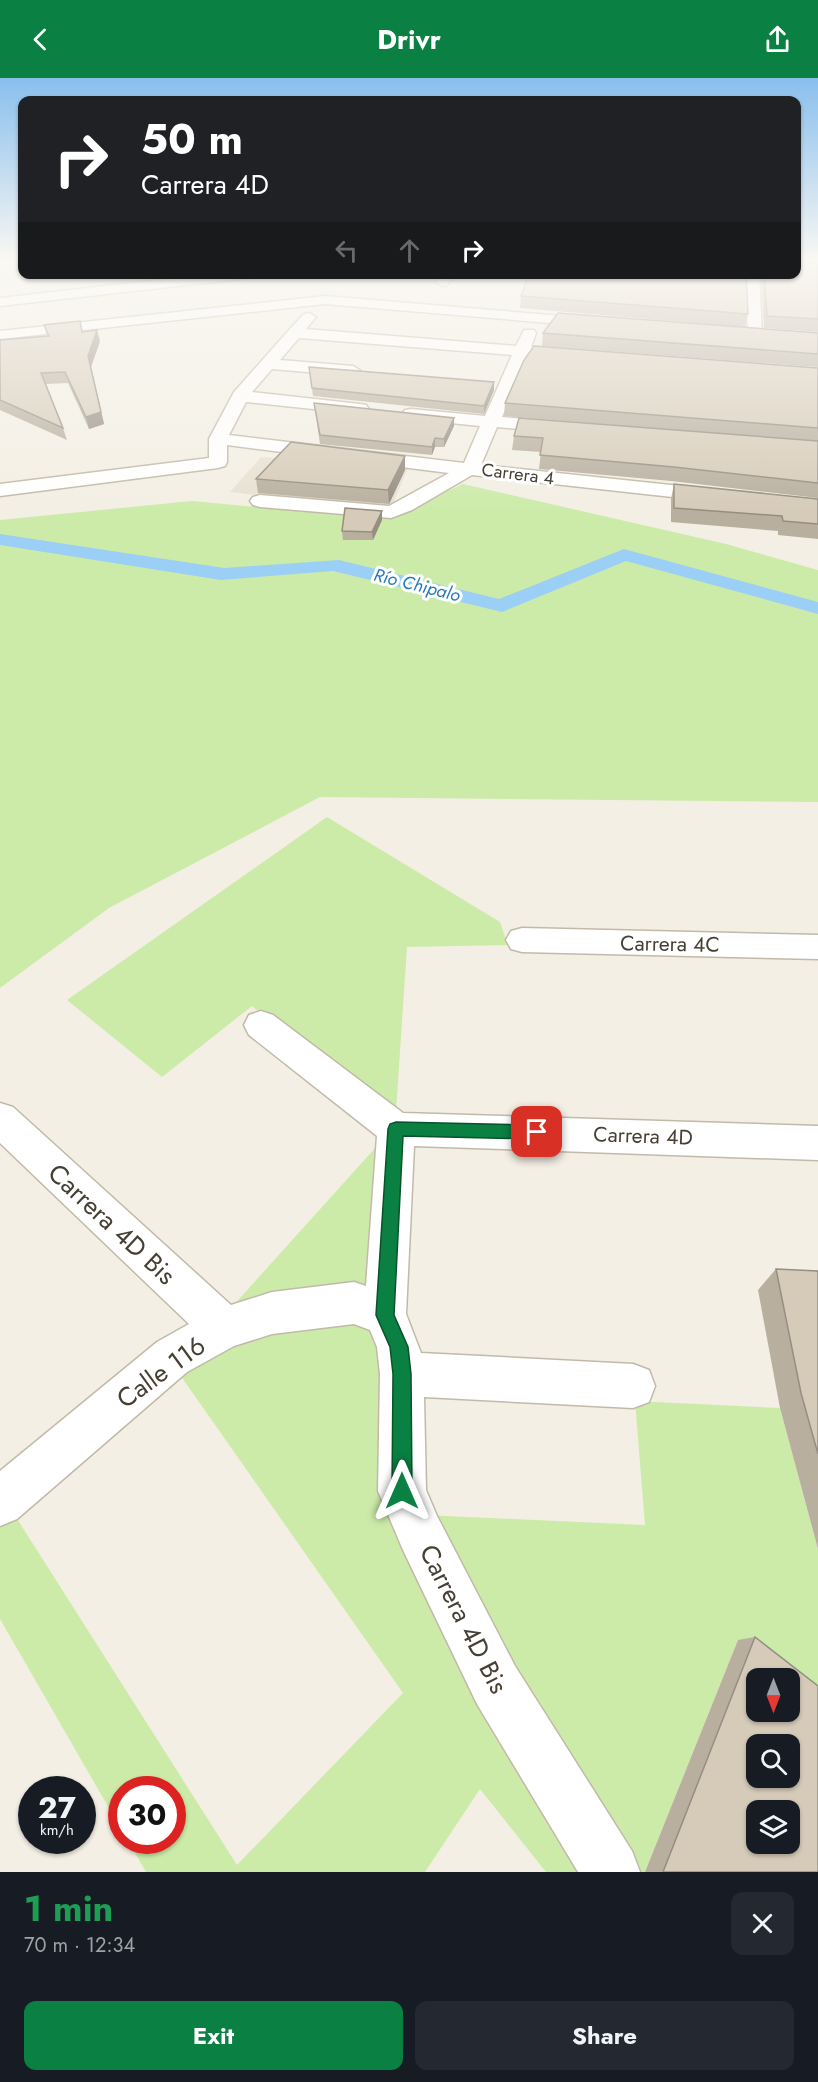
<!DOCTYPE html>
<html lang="en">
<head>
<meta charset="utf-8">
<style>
  body { margin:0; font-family:Jost,sans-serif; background:#242831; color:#f1f3f6; height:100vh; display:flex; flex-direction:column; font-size:22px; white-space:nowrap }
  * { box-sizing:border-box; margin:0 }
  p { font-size:20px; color:#9ea1a6 }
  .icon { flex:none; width:33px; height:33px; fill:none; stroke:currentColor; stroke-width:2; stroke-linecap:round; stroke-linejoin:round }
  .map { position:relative; height:1794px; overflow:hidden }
  .details { display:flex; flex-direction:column; background:#171b24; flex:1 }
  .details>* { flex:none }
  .hud { position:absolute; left:18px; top:18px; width:783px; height:183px; border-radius:12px; box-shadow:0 2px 4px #0004; background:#202124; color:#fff; overflow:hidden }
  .needle { width:39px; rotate:180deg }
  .buttons { position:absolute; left:746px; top:1590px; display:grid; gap:12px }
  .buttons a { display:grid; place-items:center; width:54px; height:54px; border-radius:12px; background:#171b24; box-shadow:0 2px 4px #0004; font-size:30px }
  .speed { position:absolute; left:18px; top:1698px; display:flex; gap:12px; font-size:30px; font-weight:700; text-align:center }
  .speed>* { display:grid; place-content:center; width:78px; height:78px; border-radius:50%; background:#171b24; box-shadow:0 2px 4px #0004; line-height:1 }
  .speed small { font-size:15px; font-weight:400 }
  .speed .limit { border:9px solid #d22; background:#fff; color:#111 }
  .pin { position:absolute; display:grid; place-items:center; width:51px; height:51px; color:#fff; margin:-26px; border-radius:12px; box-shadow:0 3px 9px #0006 }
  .me { position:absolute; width:66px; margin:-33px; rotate:0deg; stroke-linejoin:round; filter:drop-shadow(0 0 4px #0008) }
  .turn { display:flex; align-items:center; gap:21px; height:126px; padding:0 24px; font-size:27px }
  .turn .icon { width:78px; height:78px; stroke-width:2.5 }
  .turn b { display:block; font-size:42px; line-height:51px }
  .lanes { display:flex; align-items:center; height:57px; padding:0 24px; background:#0003; justify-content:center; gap:30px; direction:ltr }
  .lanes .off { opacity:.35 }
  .round { display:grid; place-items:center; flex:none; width:63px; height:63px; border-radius:12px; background:#242831 }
  .head { display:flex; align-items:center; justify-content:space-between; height:102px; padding:0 24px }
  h1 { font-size:36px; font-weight:700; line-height:45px; color:#1e9e55 }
  .button { display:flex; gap:12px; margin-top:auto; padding:12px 24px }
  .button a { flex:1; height:69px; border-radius:12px; background:#0b8043; color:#fff; font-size:24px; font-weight:700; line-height:69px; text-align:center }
  .button a+a { background:#242831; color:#f1f3f6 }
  header { display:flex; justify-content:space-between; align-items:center; height:78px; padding:0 24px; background:#0b8043; color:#fff; font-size:27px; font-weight:700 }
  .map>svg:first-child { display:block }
  .residential { fill:#e8e1d2 }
  .green { fill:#cceba9 }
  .water { fill:#9bcff5 }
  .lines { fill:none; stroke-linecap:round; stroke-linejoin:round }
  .street-casing { stroke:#c2baa9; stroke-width:3 }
  .street { fill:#fff; fill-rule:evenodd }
  .wall { fill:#b8af9f }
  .shaded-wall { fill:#968e82 }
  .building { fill:#d6cbb9; stroke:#968e82; stroke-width:1.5; fill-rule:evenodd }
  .route { fill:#0b8043; stroke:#07532c; stroke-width:1.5 }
  .labels { text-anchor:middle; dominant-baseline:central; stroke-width:6; stroke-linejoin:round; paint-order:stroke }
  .far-street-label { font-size:18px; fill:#463f34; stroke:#fff }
  .far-water-label { font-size:18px; font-style:italic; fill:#2578b9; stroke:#fff }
  .street-label { font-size:21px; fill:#463f34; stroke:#fff }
  .near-street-label { font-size:26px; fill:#463f34; stroke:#fff }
</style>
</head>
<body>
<header><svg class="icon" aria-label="back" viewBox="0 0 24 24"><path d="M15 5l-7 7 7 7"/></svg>Drivr<svg class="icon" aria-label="share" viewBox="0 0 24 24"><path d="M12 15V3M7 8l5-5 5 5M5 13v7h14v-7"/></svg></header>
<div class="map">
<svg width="818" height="1794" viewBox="0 0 818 1794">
  <rect width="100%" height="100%" fill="#f3efe4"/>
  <path class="residential" d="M 261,379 L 408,390 L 390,433 L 230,414 Z"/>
  <g class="green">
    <path d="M 463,406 L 726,466 L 818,492 L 818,724 L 320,719 L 109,830 L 0,910 L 0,442 L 192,423 L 385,441 Z"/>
    <path d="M 327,739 L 500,844 L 508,867 L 407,869 L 395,1048 L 392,1230 L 424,1437 L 645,1447 L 635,1323 L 780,1330 L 818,1471 L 818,1625 L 738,1562 L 645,1794 L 546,1794 L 480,1711 L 425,1794 L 146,1794 L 128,1763 L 172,1762 L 172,1712 L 122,1712 L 121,1751 L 0,1541 L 0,1414 L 237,1787 L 403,1615 L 166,1277 L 221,1241 L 395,1048 L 252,928 L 162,999 L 67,922 Z"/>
  </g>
  <path class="water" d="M 0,456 L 224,490 L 339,482 L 499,521 L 624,471 L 818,524 L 818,536 L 626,483 L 502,534 L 333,493 L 221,502 L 0,467 Z"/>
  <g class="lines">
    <g class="street-casing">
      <g id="street">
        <path d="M 210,196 L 256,196 L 250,200 L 0,228 L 0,220 Z"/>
        <path d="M 441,196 L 455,196 L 447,207 L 442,208 L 435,204 Z"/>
        <path d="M 745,196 L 759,196 L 762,256 L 755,260 L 748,256 Z"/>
        <path d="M 325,218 L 598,241 L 605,245 L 598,249 L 325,226 L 0,261 L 0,253 Z"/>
        <path d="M 309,235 L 316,239 L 306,251 L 516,268 L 524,252 L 534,252 L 536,255 L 531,269 L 573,272 L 581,277 L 573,282 L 527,278 L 502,339 L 563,345 L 569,346 L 572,350 L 569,354 L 563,355 L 497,349 L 481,387 L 718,412 L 725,414 L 728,418 L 725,422 L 718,424 L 472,397 L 412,432 L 391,440 L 260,429 L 253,427 L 250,423 L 253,419 L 260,417 L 389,428 L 449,395 L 227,367 L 227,384 L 225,388 L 218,390 L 0,418 L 0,406 L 209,380 L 209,361 L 234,314 L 289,252 L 304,236 ZM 299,260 L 512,277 L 485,338 L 411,331 L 405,332 L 402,336 L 405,340 L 411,341 L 480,348 L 464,385 L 229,357 L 246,324 L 360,336 L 366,335 L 369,331 L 366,327 L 360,326 L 252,314 L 272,291 L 353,298 L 361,293 L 353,288 L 280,282 Z"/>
        <path d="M 522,850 L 818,857 L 818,881 L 522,874 L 511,871 L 506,862 L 511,853 Z"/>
        <path d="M 261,933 L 273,937 L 403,1035 L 818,1048 L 818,1082 L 414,1068 L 406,1236 L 421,1275 L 633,1286 L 649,1292 L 655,1308 L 649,1324 L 633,1330 L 424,1319 L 426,1412 L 437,1438 L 515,1588 L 632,1773 L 640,1794 L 578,1794 L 477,1626 L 403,1472 L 378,1413 L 380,1296 L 377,1269 L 370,1252 L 354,1246 L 272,1256 L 234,1268 L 187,1294 L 17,1441 L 0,1448 L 0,1393 L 157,1264 L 189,1246 L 0,1065 L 0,1025 L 13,1029 L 231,1227 L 272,1214 L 354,1204 L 366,1208 L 377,1058 L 249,957 L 244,947 L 249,937 Z"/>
      </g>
    </g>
    <use href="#street" class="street"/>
  </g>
  <g class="wall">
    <path d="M 818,183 L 818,254 L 764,250 L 761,196 L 796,196 Z"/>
    <path d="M 521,218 L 748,236 L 745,249 L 520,230 Z"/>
    <path d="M 44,247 L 82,254 L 100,263 L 91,289 L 104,346 L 89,351 L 68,305 L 46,306 L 63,350 L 67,362 L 0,332 L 0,262 L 47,258 Z"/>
    <path d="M 543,255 L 818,255 L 818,289 L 542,268 Z"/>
    <path d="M 309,289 L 494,304 L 494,312 L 484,336 L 313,318 Z"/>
    <path d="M 818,290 L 818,420 L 671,403 L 539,391 L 541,374 L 512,372 L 514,358 L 758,359 L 504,338 L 505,325 Z"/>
    <path d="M 314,325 L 454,340 L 454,348 L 444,369 L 435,369 L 432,377 L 320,366 Z"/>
    <path d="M 405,392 L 389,426 L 258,415 L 256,401 Z"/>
    <path d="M 674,406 L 818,421 L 818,461 L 778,457 L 778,453 L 671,444 L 671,421 Z"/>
    <path d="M 382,442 L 373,462 L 343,462 L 342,453 Z"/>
    <path d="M 776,1191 L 818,1193 L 818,1471 L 780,1330 L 758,1212 Z"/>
    <path d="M 755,1559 L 818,1794 L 645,1794 L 738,1562 Z"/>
  </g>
  <g class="shaded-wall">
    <path d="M 97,252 L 100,263 L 91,289 L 104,346 L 89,351 L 86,339 L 88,278 Z"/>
    <path d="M 494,304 L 494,312 L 484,336 L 484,328 Z"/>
    <path d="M 454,340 L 454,348 L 444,369 L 444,361 Z"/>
    <path d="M 435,360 L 435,369 L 432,377 L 432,369 Z"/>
    <path d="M 405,378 L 405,392 L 389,426 L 388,412 Z"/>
    <path d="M 382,433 L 382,442 L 373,462 L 372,454 Z"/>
  </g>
  <g class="building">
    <path d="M 796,183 L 818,183 L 818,241 L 767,238 L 764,196 L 796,196 Z"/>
    <path d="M 529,196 L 746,196 L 748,236 L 521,218 Z"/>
    <path d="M 558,235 L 818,255 L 818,276 L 543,255 Z"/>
    <path d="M 80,243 L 82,254 L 97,252 L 88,278 L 101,334 L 86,339 L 65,294 L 41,295 L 63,350 L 0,322 L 0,262 L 49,258 L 44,247 Z"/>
    <path d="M 534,268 L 818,290 L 818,350 L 505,325 L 524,282 Z"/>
    <path d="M 309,289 L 494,304 L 484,328 L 312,310 Z"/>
    <path d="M 314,325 L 454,340 L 444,361 L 435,360 L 432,369 L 320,357 Z"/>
    <path d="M 519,340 L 818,363 L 818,405 L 674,389 L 540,377 L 543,360 L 514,358 Z"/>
    <path d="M 291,364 L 405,378 L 388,412 L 256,401 Z"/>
    <path d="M 674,406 L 818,421 L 818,446 L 783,443 L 782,438 L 674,430 Z"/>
    <path d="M 345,430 L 382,433 L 372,454 L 342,453 Z"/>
    <path d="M 776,1191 L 818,1193 L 818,1376 L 801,1315 Z"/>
    <path d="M 755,1559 L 818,1608 L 818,1794 L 663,1794 ZM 756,1600 L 789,1600 L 789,1634 L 756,1634 ZM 756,1666 L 789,1666 L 789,1700 L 756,1700 ZM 756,1732 L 789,1732 L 789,1766 L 756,1766 Z"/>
  </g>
  <linearGradient id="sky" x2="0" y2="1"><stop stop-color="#89bfed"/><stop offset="0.42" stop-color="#faf8f3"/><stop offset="1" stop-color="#faf8f3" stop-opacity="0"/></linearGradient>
  <rect width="818" height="434" fill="url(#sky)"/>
  <path class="route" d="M 396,1044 L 537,1047 L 543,1049 L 545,1054 L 543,1059 L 537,1061 L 403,1058 L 394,1237 L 408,1269 L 411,1296 L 412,1413 L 409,1419 L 402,1422 L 395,1419 L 392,1413 L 393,1296 L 390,1269 L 376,1237 L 388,1051 L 390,1046 Z"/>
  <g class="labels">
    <g class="far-street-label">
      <text transform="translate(518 396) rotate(7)">Carrera 4</text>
    </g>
    <g class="far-water-label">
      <text transform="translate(417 507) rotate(14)">Río Chipalo</text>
    </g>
    <g class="street-label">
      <text transform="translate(670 866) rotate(1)">Carrera 4C</text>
      <text transform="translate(643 1058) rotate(2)">Carrera 4D</text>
    </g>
    <g class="near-street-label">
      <text transform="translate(112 1146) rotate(43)">Carrera 4D Bis</text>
      <text transform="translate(161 1294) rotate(-36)">Calle 116</text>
      <text transform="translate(464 1541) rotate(63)">Carrera 4D Bis</text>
    </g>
  </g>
</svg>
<div class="buttons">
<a><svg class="needle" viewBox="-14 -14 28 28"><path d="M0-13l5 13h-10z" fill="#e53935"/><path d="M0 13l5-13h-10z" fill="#9ea1a6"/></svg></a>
<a><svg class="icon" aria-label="search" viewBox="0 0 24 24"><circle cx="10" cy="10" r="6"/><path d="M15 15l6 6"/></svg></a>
<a><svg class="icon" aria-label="layers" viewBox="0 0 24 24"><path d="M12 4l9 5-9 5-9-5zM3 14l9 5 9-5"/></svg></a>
</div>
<div class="speed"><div>27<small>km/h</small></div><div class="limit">30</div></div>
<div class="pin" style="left:537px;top:1054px;background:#d93025"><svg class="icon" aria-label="arrive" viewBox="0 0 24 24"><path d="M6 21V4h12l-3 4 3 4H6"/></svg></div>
<svg class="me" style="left:402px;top:1413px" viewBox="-20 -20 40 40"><path d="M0-17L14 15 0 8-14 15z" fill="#0b8043" stroke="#fff" stroke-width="4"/></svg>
<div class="hud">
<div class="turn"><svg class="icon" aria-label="right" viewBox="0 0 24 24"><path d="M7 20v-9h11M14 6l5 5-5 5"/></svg><div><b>50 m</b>Carrera 4D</div></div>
<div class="lanes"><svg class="icon off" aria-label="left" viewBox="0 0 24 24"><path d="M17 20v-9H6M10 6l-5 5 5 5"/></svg><svg class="icon off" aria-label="ahead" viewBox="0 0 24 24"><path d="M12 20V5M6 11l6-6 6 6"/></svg><svg class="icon" aria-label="right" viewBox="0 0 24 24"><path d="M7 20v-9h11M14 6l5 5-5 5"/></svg></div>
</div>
</div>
<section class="details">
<div class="head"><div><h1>1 min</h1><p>70 m · 12:34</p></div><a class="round"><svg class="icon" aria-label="close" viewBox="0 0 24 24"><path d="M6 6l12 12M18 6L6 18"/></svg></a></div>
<div class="button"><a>Exit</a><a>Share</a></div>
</section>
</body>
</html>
